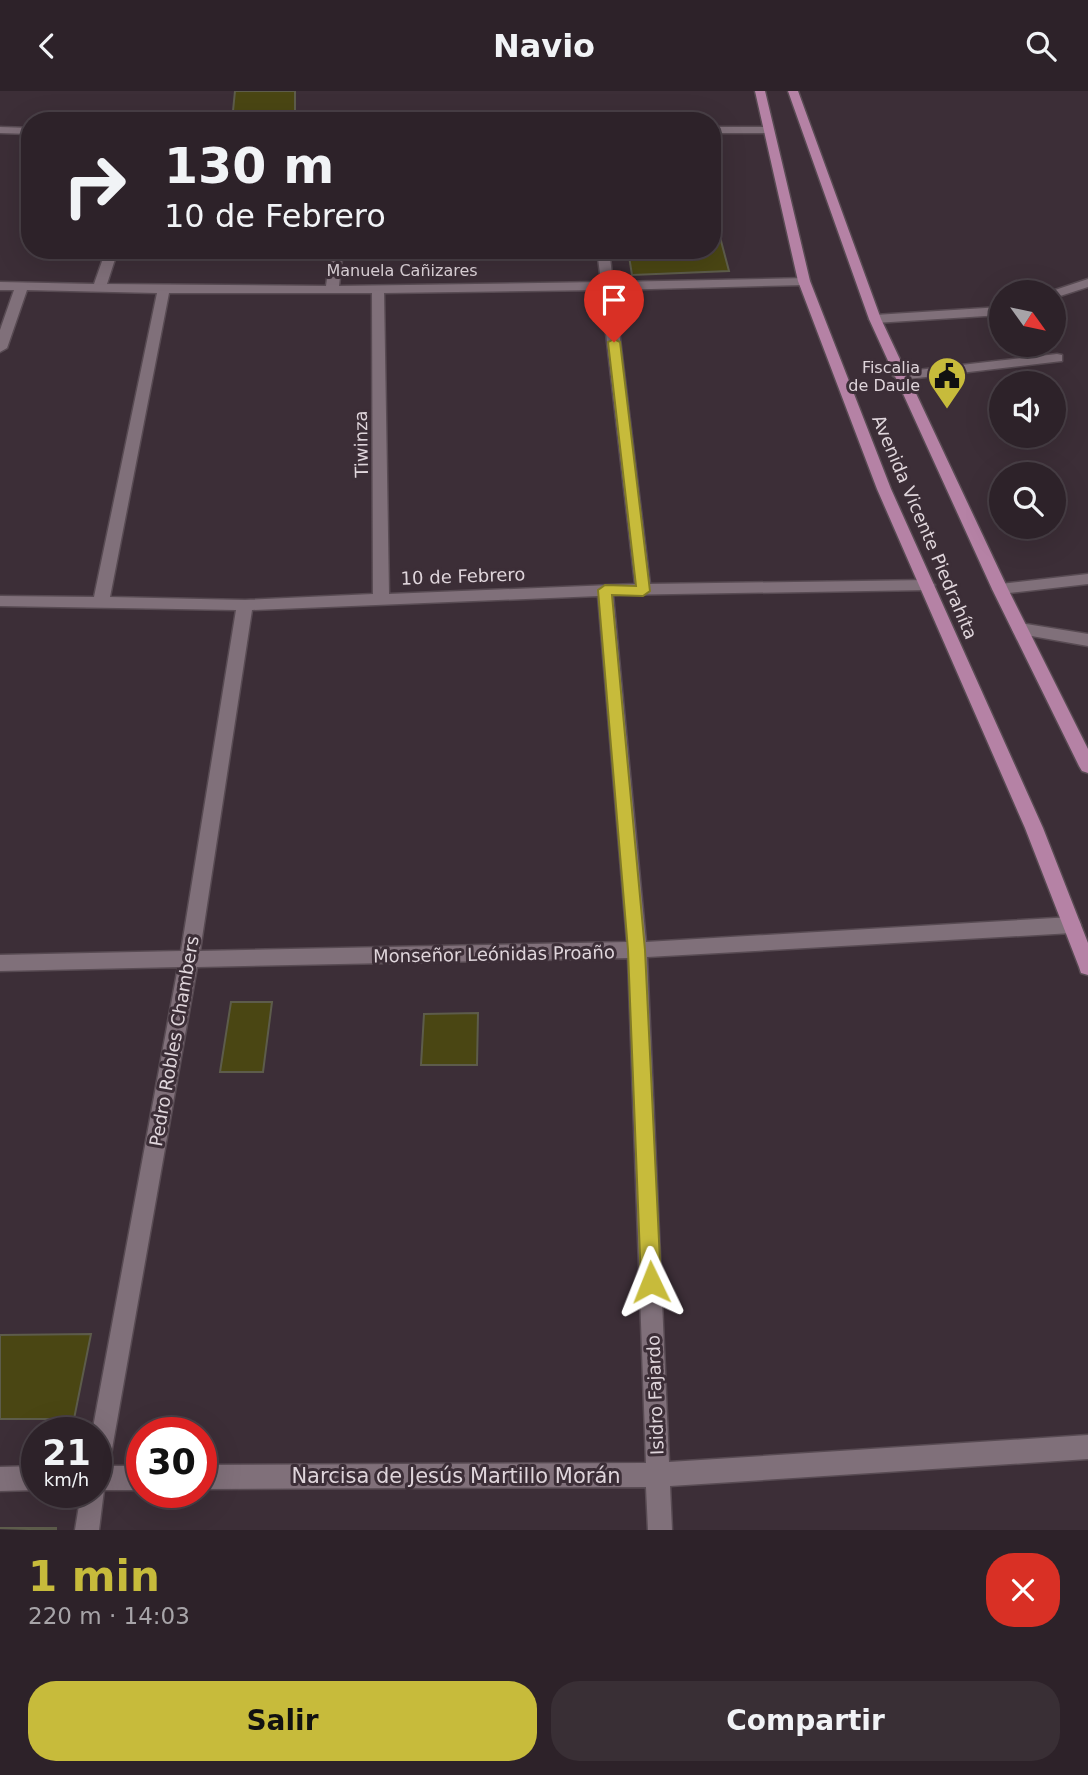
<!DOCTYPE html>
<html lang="es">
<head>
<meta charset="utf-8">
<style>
  body { margin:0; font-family:"DejaVu Sans",sans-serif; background:#392f35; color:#f1f3f6; height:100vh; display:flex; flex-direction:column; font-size:26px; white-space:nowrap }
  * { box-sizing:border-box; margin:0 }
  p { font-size:23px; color:#a7a4a8 }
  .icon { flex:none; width:38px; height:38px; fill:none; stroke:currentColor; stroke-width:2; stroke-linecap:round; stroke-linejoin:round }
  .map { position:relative; height:1439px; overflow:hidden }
  .drawer { display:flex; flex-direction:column; background:#2d2229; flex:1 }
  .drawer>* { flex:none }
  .top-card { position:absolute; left:21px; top:21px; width:700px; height:147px; border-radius:28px; box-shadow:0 7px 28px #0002,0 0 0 2px #483f46; background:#2d2229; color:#f1f3f6; overflow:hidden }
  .needle { width:46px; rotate:123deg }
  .buttons { position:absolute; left:989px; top:189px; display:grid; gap:14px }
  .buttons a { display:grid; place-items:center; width:77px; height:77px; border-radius:50%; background:#2d2229; box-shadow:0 7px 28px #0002,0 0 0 2px #483f46; font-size:35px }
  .speed { position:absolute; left:21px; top:1326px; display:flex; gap:14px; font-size:35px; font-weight:700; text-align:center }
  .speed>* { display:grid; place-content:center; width:91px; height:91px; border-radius:50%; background:#2d2229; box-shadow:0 7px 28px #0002,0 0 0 2px #483f46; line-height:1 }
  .speed small { font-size:18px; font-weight:400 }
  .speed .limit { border:10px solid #d22; background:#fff; color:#111 }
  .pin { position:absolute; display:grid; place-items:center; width:60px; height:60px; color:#fff; margin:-72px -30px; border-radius:50% 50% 50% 0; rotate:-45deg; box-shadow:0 0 7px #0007 }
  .pin .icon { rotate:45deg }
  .me { position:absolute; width:77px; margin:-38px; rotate:358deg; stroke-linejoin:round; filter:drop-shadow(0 0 5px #0008) }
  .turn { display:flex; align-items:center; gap:24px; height:147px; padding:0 28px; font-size:32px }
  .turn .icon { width:91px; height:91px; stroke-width:2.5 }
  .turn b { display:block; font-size:49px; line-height:60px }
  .round { display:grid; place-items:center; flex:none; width:74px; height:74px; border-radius:28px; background:#392f35 }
  .overview { display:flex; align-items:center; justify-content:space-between; height:119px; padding:0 28px }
  h1 { font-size:42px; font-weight:700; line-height:52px; color:#c7bb3b }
  .primary-button { display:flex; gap:14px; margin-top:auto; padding:14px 28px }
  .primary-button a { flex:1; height:80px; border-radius:28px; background:#c7bb3b; color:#111; font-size:28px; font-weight:700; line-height:80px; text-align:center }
  .primary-button a+a { background:#392f35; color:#f1f3f6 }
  header { display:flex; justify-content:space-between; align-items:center; height:91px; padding:0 28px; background:#2d2229; font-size:32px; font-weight:700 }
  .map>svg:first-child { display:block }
  .building { fill:#4a4613; stroke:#5d5c4b; stroke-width:2 }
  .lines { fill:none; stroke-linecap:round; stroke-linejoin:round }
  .minor-casing { stroke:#584b53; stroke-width:3 }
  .major-casing { stroke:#584b53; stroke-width:3 }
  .minor { fill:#80707a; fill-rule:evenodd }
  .major { fill:#b582a5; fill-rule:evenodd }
  .route { fill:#c7bb3b; stroke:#817a26; stroke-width:2 }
  .labels { text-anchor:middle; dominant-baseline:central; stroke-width:6; stroke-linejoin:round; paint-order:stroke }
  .far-street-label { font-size:16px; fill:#dfd5db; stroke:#3c2e37 }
  .far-poi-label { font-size:16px; fill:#dfd5db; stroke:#3c2e37; text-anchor:end }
  .street-label { font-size:18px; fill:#dfd5db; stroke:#3c2e37 }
  .near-street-label { font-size:21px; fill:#dfd5db; stroke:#3c2e37 }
</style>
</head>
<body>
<header><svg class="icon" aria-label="back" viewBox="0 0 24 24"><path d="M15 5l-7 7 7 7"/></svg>Navio<svg class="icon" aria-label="search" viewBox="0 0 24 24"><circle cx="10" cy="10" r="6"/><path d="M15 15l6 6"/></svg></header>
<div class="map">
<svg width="1088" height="1439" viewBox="0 0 1088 1439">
  <rect width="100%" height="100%" fill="#3c2e37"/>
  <g class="building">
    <path d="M 235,0 L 295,0 L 295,30 L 232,30 Z"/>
    <path d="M 712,116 L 729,180 L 632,184 L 628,159 L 712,159 Z"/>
    <path d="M 231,911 L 272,911 L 263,981 L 220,981 Z"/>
    <path d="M 478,922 L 477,974 L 421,974 L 424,923 Z"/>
    <path d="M 91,1243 L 74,1328 L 0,1328 L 0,1244 Z"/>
    <path d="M 0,1437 L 56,1437 L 56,1439 Z"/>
  </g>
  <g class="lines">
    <g class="minor-casing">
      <g id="minor">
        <path d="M 0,36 L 30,37 L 30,43 L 0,42 Z"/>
        <path d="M 712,36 L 768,36 L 774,39 L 768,42 L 712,42 Z"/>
        <path d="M 106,159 L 118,159 L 107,193 L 326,195 L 331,159 L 343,159 L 339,195 L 601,191 L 597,159 L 609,159 L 613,191 L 808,187 L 810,190 L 804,194 L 614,199 L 650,493 L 927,489 L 935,494 L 927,499 L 613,504 L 646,851 L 1072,826 L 1079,829 L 1081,834 L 1079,839 L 1072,842 L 647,866 L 669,1371 L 1088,1344 L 1088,1368 L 670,1395 L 672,1439 L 648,1439 L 646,1396 L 201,1398 L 201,1374 L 646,1372 L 628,867 L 197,876 L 109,1375 L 142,1375 L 142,1399 L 104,1399 L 99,1439 L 75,1439 L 81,1402 L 96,1402 L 96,1342 L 92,1342 L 178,876 L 0,880 L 0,864 L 181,860 L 236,519 L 0,515 L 0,505 L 94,506 L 157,202 L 27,199 L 7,257 L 0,261 L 0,239 L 14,199 L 0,199 L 0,191 L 94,193 ZM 601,199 L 635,493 L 389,503 L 384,202 ZM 169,202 L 372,202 L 373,503 L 245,509 L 110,506 ZM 598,505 L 627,851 L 200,860 L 252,519 Z"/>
        <path d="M 1088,188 L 1088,196 L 1054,207 L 1054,201 L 1049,201 Z"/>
        <path d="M 1001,216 L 1001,224 L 875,232 L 869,228 L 875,224 Z"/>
        <path d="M 1057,263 L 1062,264 L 1062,270 L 900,289 L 893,285 L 900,281 Z"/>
        <path d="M 1088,483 L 1088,493 L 1000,503 L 992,498 L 1000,493 Z"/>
        <path d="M 1020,532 L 1088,543 L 1088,555 L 1014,542 L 1012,538 L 1014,534 Z"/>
        <path d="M 37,1375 L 37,1399 L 0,1400 L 0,1376 Z"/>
      </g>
    </g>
    <g class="major-casing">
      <g id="major">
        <path d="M 755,0 L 765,0 L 810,190 L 891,398 L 1043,737 L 1088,852 L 1088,884 L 1081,882 L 1079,876 L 1025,737 L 877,398 L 798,190 Z"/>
        <path d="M 788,0 L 798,0 L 881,228 L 1008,498 L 1088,658 L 1088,682 L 1082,680 L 1079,675 L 992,498 L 869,228 Z"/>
      </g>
    </g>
    <use href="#minor" class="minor"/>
    <use href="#major" class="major"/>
  </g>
  <path class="route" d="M 614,248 L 620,251 L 650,500 L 643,505 L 612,504 L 645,859 L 661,1191 L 658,1198 L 651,1201 L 644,1198 L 641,1191 L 628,859 L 598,499 L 605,494 L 636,495 L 608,251 Z"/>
  <defs>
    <g id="civic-pin" transform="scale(2.0125)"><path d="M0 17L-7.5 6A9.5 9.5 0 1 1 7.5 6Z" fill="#c7bb3b" stroke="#3c2e37"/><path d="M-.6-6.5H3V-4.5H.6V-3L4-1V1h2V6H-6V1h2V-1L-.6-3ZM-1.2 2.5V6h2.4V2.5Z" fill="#111"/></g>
  </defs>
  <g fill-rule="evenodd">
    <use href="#civic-pin" x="947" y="285"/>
  </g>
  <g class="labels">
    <g class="far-street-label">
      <text x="402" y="179">Manuela Cañizares</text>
    </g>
    <g class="far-poi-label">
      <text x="920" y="276">Fiscalia<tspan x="920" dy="18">de Daule</tspan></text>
    </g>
    <g class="street-label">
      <text transform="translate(361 353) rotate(-91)">Tiwinza</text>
      <text transform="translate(925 436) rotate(67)">Avenida Vicente Piedrahíta</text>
      <text transform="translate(463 485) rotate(-2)">10 de Febrero</text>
      <text transform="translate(494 863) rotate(-1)">Monseñor Leónidas Proaño</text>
      <text transform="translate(174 950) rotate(-80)">Pedro Robles Chambers</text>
      <text transform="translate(655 1304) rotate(-92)">Isidro Fajardo</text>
    </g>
    <g class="near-street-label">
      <text x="456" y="1385">Narcisa de Jesús Martillo Morán</text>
    </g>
  </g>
</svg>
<div class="buttons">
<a><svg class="needle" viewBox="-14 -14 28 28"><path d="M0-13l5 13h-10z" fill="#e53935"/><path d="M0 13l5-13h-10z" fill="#a7a4a8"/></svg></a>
<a><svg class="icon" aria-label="sound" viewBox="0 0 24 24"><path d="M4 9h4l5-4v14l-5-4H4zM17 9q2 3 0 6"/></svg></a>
<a><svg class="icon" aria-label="search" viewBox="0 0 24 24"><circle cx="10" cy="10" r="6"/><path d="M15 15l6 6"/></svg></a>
</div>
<div class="speed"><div>21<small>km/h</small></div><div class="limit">30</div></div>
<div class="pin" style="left:614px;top:251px;background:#d93025"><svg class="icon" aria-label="arrive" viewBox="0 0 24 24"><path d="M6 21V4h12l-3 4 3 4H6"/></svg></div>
<svg class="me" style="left:651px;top:1191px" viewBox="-20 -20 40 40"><path d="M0-17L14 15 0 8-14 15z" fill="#c7bb3b" stroke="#fff" stroke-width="4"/></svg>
<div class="top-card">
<div class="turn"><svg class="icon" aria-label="right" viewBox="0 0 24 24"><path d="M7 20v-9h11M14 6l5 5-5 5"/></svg><div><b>130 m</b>10 de Febrero</div></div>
</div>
</div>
<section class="drawer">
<div class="overview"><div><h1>1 min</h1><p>220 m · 14:03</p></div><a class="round" style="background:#d93025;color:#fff"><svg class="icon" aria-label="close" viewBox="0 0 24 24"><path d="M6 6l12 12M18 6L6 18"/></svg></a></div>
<div class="primary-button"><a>Salir</a><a>Compartir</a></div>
</section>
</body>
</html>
